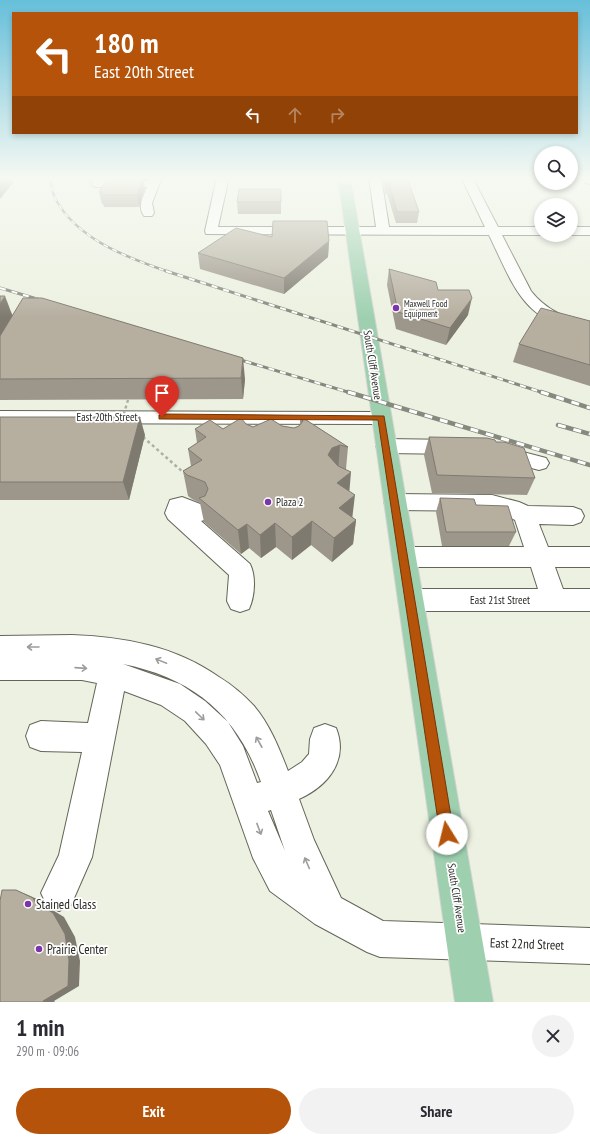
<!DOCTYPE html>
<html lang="en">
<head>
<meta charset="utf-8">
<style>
  body { margin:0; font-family:"PT Sans Narrow",sans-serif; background:#f2f2f3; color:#2b2b33; height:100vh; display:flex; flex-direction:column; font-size:15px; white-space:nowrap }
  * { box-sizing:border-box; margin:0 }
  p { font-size:13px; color:#7c7c81 }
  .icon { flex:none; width:22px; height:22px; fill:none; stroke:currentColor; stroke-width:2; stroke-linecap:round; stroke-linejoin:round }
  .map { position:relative; height:1002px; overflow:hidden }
  .side { display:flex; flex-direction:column; background:#fff; flex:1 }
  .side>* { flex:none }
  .top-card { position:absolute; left:12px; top:12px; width:566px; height:122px; border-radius:0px; box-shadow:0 2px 6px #0003; background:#b45309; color:#fff; overflow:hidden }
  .controls { position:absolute; left:534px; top:146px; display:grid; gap:8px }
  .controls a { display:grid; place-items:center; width:44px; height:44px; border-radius:50%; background:#fff; box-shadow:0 2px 6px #0003; font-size:20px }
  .pin { position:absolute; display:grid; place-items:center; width:34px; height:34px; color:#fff; margin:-41px -17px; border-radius:50% 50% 50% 0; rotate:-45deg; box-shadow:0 0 4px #0007 }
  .pin .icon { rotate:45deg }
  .me { position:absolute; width:44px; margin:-22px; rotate:351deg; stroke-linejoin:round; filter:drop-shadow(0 0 3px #0008) }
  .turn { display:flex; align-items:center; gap:14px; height:84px; padding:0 16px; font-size:18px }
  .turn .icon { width:52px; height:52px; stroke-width:2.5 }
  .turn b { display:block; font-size:28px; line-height:34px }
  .lanes { display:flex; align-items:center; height:38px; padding:0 16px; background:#0003; justify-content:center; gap:20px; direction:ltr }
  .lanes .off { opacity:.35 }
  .round { display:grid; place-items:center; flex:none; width:42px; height:42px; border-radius:21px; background:#f2f2f3 }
  .headline { display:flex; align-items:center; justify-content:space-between; height:68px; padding:0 16px }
  h1 { font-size:24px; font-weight:700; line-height:30px }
  .cta { display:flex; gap:8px; margin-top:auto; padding:8px 16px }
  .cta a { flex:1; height:46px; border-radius:24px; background:#b45309; color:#fff; font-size:16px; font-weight:700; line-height:46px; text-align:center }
  .cta a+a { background:#f2f2f3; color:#2b2b33 }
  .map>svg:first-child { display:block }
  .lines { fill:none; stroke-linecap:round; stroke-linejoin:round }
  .minor-casing { stroke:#626658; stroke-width:2 }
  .major-casing { stroke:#d4d4d3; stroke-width:2 }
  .path { stroke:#acb0a3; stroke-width:2.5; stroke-dasharray:3 3; stroke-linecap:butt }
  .minor { fill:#fff; fill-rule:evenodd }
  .major { fill:#9ed0b0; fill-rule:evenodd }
  .rail-far2-casing { stroke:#85897e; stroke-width:2.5 }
  .rail-far1-casing { stroke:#85897e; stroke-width:3 }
  .rail-casing { stroke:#85897e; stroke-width:4.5 }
  .rail-far2 { stroke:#fff; stroke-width:1.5; stroke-dasharray:5; stroke-linecap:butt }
  .rail-far1 { stroke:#fff; stroke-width:2; stroke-dasharray:6; stroke-linecap:butt }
  .rail { stroke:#fff; stroke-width:3; stroke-dasharray:8; stroke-linecap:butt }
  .path-bridge { stroke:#acb0a3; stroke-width:2.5; stroke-dasharray:3 3; stroke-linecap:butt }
  .wall { fill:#9d968a }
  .shaded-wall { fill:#7f7a70 }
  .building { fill:#b6afa0; stroke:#7f7a70 }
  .oneway { stroke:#9d9e9c }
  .route { fill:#b45309; stroke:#753606 }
  .poi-dot { fill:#7c35a8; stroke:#fff; stroke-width:1.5 }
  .labels { text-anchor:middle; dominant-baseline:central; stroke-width:3.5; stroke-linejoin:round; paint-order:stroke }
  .far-poi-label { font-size:9px; fill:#262822; stroke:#fff; text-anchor:start }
  .street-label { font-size:11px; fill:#262822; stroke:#fff }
  .poi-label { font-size:11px; fill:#262822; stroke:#fff; text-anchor:start }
  .near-poi-label { font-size:13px; fill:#262822; stroke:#fff; text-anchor:start }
  .near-street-label { font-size:13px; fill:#262822; stroke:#fff }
</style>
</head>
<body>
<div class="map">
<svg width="590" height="1002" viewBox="0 0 590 1002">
  <rect width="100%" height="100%" fill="#ecf1e1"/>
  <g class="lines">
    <g class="minor-casing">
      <g id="minor">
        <path d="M 95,177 L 106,177 L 105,181 L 150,181 L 151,177 L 162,177 L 152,203 L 154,213 L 152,216 L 144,216 C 137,206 143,197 147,187 L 97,187 L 93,186 L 91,184 Z"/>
        <path d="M 217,177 L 229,177 L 218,227 L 376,227 L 369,177 L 381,177 L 389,227 L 485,227 L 461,177 L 472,177 L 498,227 L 541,227 L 541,235 L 502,235 L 531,291 C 546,310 567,319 590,326 L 590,336 C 522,319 517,293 489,235 L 206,234 L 205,231 Z"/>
        <path d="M 581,177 L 590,177 L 590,184 L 586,183 Z"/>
        <rect x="571" y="227" width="19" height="8"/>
        <path d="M 0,411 L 381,412 L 388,414 L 391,418 L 388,422 L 381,424 L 0,423 Z"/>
        <path d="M 386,439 L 457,440 L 464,442 L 467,447 L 464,452 L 457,454 L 386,453 L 379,451 L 376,446 L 379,441 Z"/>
        <path d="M 500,446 L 546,458 L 549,463 L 546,468 L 539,470 L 493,458 L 490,453 L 493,448 Z"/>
        <path d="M 395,494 L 492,495 L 519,502 L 528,506 L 573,507 L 581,510 L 584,516 L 581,522 L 573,525 L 539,524 L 548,547 L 590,547 L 590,567 L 555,567 L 563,589 L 590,589 L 590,611 L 411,611 L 402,608 L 398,600 L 402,592 L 411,589 L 538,589 L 531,567 L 404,567 L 396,564 L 392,557 L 396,550 L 404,547 L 524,547 L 515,520 L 505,515 L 492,511 L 395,510 L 387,508 L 384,502 L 387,496 Z"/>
        <path d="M 182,497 L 208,507 L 211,513 L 208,519 L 201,521 L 250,564 C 256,576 255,596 249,609 L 240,612 L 231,609 L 227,601 L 229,575 L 168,519 L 165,513 L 170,500 Z"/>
        <path d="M 72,635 C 125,637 175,646 219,677 C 232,685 244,695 254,706 C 270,725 279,748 288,771 L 302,762 L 309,754 L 310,739 L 314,728 L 325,724 L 336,728 C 349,760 328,786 299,799 L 314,840 L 341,898 L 383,921 L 590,928 L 590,964 L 380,957 L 367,952 L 315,924 L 270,891 L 253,858 L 220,765 L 206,744 L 185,721 L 161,705 L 124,691 L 92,857 L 71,905 L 59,911 L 47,905 L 41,893 L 59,855 L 82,752 L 41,751 L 30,747 L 26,736 L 30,725 L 41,721 L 88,723 L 97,683 L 82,680 L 0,680 L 0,636 ZM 123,664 C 192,678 237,714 261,782 L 257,783 L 243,746 L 228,722 L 205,701 L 180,684 ZM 271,810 L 285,851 L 268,811 Z"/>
      </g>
    </g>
    <g class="major-casing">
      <path id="major" d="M 338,177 L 350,177 L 493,1002 L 455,1002 Z"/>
    </g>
    <path class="path" d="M 143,437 L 184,473"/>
    <use href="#minor" class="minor"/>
    <use href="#major" class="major"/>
    <g class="rail-far2-casing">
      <path id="rail-far2" d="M 49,177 C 51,184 52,191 55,198 C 76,239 128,258 169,272"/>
    </g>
    <g class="rail-far1-casing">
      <g id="rail-far1">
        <path d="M 166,271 L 544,393"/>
        <path d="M 0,288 L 44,301"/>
        <path d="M 234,358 L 351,393"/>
      </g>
    </g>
    <g class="rail-casing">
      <g id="rail">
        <path d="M 348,392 L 590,465"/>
        <path d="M 541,392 L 590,408"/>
        <path d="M 558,425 L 590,434"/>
      </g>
    </g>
    <use href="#rail-far2" class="rail-far2"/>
    <use href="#rail-far1" class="rail-far1"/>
    <use href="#rail" class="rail"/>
    <path class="path-bridge" d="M 122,420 L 128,400"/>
  </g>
  <g class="wall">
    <path d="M 108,177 L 150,177 L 149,180 L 143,180 L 145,188 L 139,207 L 104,207 L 103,204 L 102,204 L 99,192 Z"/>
    <path d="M 383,177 L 407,177 L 419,212 L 417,223 L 396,223 L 387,194 L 385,194 Z"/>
    <path d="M 281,189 L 281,214 L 238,214 L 237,202 Z"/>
    <path d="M 272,237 L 329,241 L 328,257 L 284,294 L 200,269 L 198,253 Z"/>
    <path d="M 389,269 L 438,290 L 468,315 L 446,345 L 396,329 L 387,285 Z"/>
    <path d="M 0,296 L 13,316 L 245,379 L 243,399 L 0,400 Z"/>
    <path d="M 590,321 L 590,386 L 513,362 L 519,344 Z"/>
    <path d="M 300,416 L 348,447 L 346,469 L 349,492 L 352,518 L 356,520 L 353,544 L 332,562 L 311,545 L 292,560 L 276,547 L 261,558 L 249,548 L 241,554 L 204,522 L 200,503 L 192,499 L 188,496 L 183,471 L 191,466 L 188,449 L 197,443 L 195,429 L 223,429 L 246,424 L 253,427 L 282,426 L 294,428 L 299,426 L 300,425 Z"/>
    <path d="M 0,417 L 145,435 L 129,500 L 0,500 Z"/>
    <path d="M 429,437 L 496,442 L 535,478 L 527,495 L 432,493 L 424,455 Z"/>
    <path d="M 440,498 L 476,505 L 516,532 L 509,546 L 442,546 L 436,512 Z"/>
  </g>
  <g class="shaded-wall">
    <path d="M 6,177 L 11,177 L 13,183 L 0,199 L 0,184 Z"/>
    <path d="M 143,177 L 145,188 L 139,207 L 137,195 Z"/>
    <path d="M 329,241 L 328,257 L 284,294 L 284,278 Z"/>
    <path d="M 5,296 L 13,317 L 0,338 L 0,304 Z"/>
    <path d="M 472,298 L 468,315 L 446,345 L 450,328 Z"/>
    <path d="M 243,358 L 245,379 L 243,399 L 241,378 Z"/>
    <path d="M 140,417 L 145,435 L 129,500 L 123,482 Z"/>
    <path d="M 340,445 L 338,470 L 328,455 L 332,448 Z"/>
    <path d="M 351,472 L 349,496 L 337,483 Z"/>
    <path d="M 355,495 L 352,520 L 339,508 Z"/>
    <path d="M 356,520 L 353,544 L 332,562 L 334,538 Z"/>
    <path d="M 312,521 L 311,545 L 292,560 L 292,537 Z"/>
    <path d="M 275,523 L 276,547 L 261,558 L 260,535 Z"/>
    <path d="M 247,524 L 249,548 L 241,554 L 238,530 Z"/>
    <path d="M 16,890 L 28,895 L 44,902 L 46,906 L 64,917 L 75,937 L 80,961 L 79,986 L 54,1001 L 55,1002 L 43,1002 Z"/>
  </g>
  <g class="building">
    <path d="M 0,177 L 6,177 L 0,184 Z"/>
    <path d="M 108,177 L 143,177 L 137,195 L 101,195 L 103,192 L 99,192 Z"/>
    <path d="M 385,177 L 407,177 L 419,212 L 397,212 L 389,184 L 386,184 Z"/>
    <path d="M 239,189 L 281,189 L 281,202 L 237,202 Z"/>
    <path d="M 273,221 L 327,221 L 329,241 L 284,278 L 198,253 L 236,228 L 272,237 Z"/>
    <path d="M 389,269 L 436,282 L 438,290 L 469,290 L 472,298 L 450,328 L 398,312 Z"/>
    <path d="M 0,296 L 5,296 L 0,304 Z"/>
    <path d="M 23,298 L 42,298 L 243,358 L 241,378 L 0,379 L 0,336 Z"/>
    <path d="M 541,308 L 590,321 L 590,365 L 519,344 Z"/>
    <path d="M 300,416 L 348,447 L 340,445 L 332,448 L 328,455 L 338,466 L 351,472 L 337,483 L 355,495 L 339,508 L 356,520 L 334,538 L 312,521 L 292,537 L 275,523 L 260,535 L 247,524 L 238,530 L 199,498 L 205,496 L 208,489 L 205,482 L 187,475 L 183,471 L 202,460 L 188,449 L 206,437 L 195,429 L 210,420 L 223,429 L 241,418 L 246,424 L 253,427 L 271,419 L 282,426 L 294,428 L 299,426 L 303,421 Z"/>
    <path d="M 0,417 L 140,417 L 123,482 L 0,482 Z"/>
    <path d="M 429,437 L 487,438 L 495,440 L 496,442 L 504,442 L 524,448 L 535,478 L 437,475 Z"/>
    <path d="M 440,498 L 474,499 L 476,505 L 508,506 L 516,532 L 446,532 Z"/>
    <path d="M 2,890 L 16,890 L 33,898 L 35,902 L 53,913 L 65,934 L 69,960 L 68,986 L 43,1001 L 43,1002 L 0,1002 L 0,901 Z"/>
  </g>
  <defs><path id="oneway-shaft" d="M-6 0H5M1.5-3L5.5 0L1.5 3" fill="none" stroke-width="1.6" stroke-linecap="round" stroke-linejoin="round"/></defs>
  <g class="oneway">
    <use href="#oneway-shaft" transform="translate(33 647) rotate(180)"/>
    <use href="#oneway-shaft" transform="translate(161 661) rotate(-158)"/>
    <use href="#oneway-shaft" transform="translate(81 668) rotate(4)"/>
    <use href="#oneway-shaft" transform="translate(200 716) rotate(44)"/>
    <use href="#oneway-shaft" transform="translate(259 742) rotate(-119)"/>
    <use href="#oneway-shaft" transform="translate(259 829) rotate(69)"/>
    <use href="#oneway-shaft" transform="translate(307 863) rotate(-113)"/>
  </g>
  <linearGradient id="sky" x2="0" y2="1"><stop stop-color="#66bfda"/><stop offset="0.56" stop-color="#f6f9f2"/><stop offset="1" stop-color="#f6f9f2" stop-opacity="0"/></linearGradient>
  <rect width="590" height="318" fill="url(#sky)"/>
  <path class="route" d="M 162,414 L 384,416 L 454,834 L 452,839 L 447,841 L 442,839 L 440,834 L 378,420 L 159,419 L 159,415 Z"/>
  <g class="poi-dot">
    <circle cx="396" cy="308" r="4"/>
    <circle cx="268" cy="502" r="4"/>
    <circle cx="28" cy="904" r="4"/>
    <circle cx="39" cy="949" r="4"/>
  </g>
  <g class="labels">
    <g class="far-poi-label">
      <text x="404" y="303">Maxwell Food<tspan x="404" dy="10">Equipment</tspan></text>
    </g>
    <g class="street-label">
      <text transform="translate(373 365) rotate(81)">South Cliff Avenue</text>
      <text x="107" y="417">East 20th Street</text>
      <text x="500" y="600">East 21st Street</text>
      <text transform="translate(457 898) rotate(81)">South Cliff Avenue</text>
    </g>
    <g class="poi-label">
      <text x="276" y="502">Plaza 2</text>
    </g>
    <g class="near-poi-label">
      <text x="36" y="904">Stained Glass</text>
      <text x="47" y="949">Prairie Center</text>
    </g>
    <g class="near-street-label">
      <text transform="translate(527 944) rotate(2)">East 22nd Street</text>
    </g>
  </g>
</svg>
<div class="controls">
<a><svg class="icon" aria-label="search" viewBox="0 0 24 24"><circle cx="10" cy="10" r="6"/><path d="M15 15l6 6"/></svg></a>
<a><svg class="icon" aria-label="layers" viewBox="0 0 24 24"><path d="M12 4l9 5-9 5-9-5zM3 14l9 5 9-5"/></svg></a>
</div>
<div class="pin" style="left:162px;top:417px;background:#d93025"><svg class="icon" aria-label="arrive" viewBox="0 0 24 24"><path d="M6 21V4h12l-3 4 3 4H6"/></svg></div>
<svg class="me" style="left:447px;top:834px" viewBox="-20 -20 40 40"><circle r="19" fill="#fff"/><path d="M0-13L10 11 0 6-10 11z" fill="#b45309"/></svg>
<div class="top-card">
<div class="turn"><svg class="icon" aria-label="left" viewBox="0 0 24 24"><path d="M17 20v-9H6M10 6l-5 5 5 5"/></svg><div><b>180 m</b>East 20th Street</div></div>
<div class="lanes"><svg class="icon" aria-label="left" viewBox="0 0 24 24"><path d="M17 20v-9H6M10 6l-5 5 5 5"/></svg><svg class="icon off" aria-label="ahead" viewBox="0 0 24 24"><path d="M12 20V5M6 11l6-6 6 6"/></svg><svg class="icon off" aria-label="right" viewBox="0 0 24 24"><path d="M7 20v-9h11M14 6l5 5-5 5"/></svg></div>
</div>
</div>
<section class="side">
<div class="headline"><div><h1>1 min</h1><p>290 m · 09:06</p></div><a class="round"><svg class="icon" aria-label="close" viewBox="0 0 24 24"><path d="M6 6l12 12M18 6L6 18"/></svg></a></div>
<div class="cta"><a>Exit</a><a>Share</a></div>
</section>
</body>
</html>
